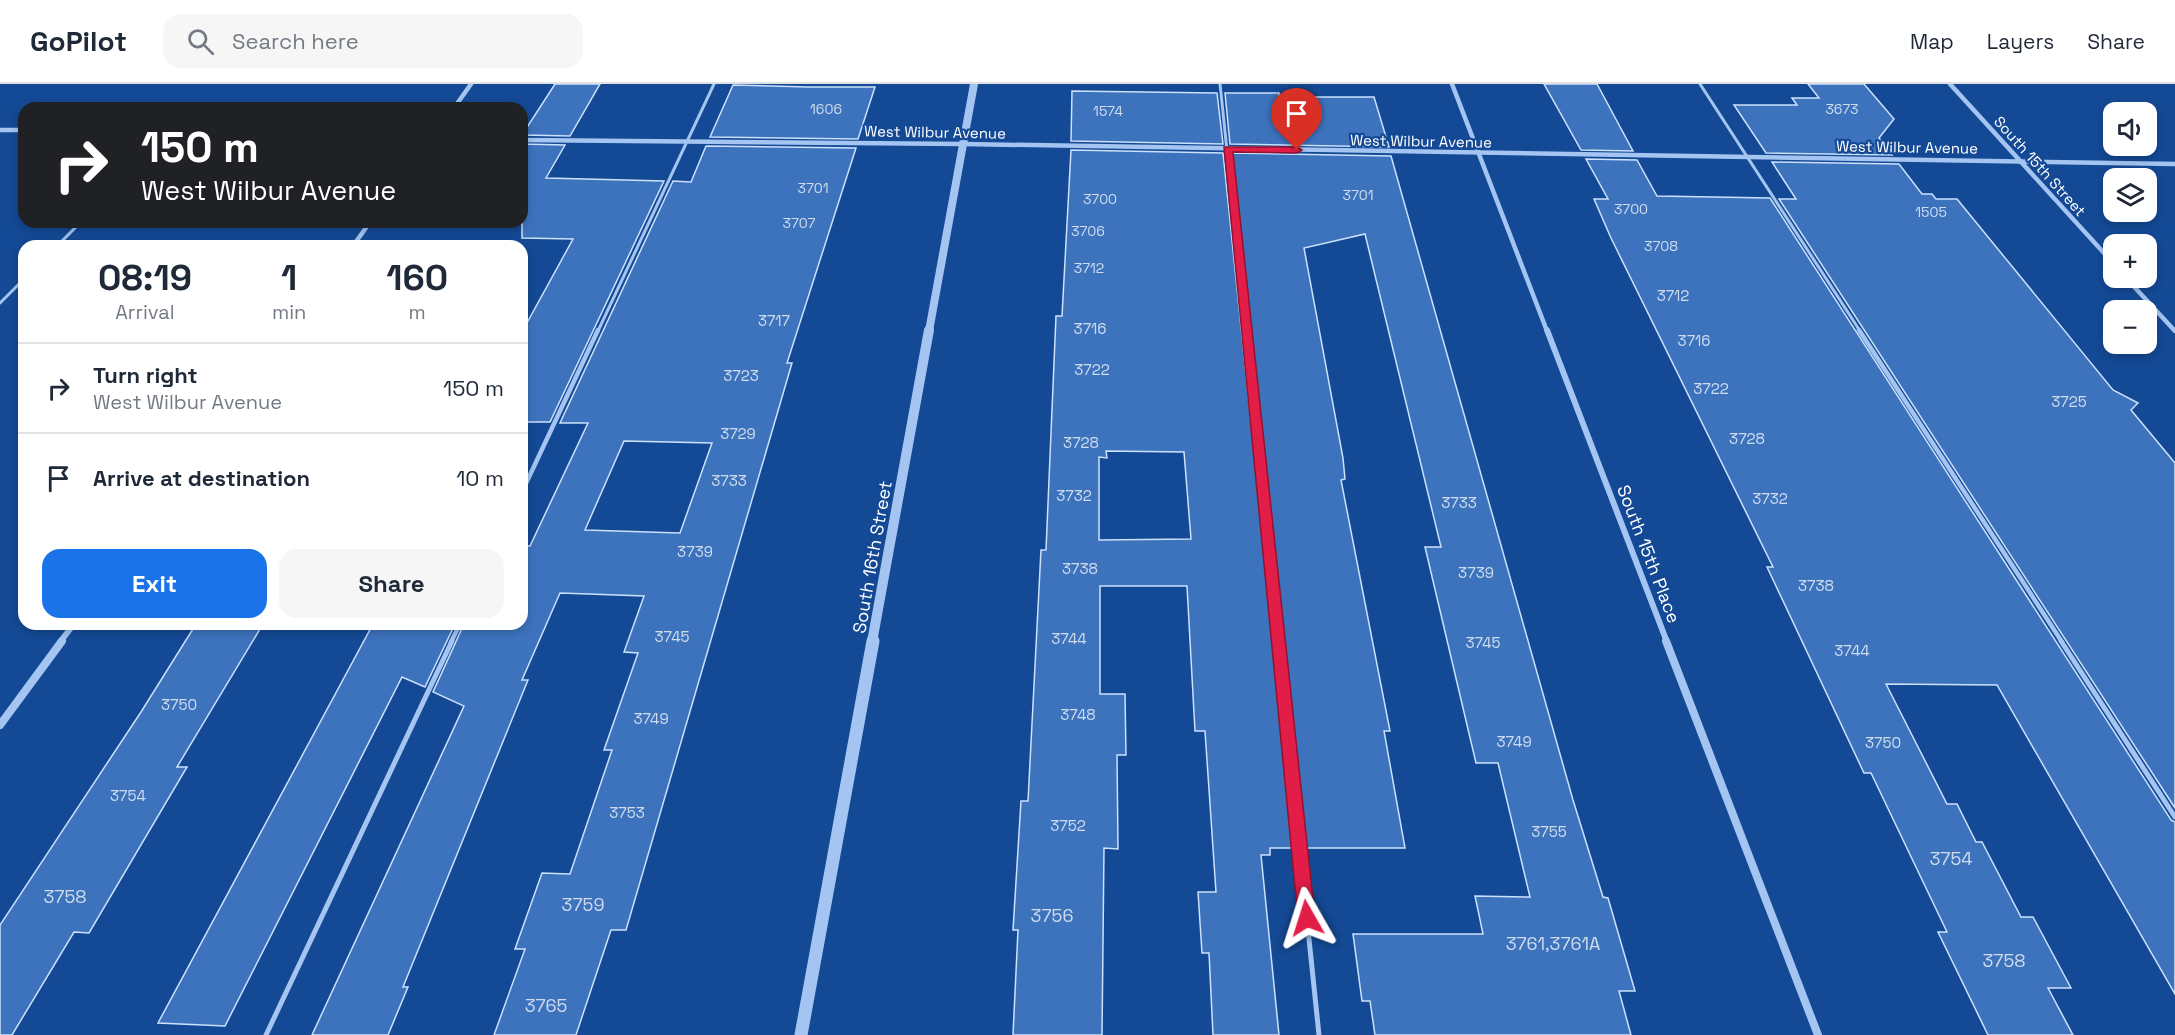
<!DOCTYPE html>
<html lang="en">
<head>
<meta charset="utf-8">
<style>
  body { margin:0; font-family:"Space Grotesk",sans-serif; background:#f6f6f7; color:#1f2937; height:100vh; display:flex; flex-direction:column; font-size:22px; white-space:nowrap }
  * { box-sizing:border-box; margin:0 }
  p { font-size:20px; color:#747a83 }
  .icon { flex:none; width:33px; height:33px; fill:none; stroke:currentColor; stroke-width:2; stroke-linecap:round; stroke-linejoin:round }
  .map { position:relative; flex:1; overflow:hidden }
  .panel { position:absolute; left:18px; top:156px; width:510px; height:390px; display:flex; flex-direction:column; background:#fff; border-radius:18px; box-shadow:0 3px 9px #0003 }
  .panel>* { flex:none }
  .hud { position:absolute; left:18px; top:18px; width:510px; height:126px; border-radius:18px; box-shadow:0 3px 9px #0003; background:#202124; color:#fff; overflow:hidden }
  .buttons { position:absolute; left:2103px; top:18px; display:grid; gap:12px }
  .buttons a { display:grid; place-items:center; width:54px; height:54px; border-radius:12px; background:#fff; box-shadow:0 3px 9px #0003; font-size:30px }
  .pin { position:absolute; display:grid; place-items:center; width:51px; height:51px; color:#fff; margin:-62px -26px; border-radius:50% 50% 50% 0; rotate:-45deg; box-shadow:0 0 6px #0007 }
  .pin .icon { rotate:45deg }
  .me { position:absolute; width:66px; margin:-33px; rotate:354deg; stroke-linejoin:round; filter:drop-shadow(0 0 4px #0008) }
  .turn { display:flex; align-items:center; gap:21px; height:126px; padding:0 24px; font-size:27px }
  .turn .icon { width:78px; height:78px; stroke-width:2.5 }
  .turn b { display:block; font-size:42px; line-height:51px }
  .eta { display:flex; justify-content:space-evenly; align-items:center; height:102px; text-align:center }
  .eta b { font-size:36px; font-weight:800; line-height:42px }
  .button { display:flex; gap:12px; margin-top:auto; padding:12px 24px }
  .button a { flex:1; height:69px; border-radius:18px; background:#1a73e8; color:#fff; font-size:24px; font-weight:800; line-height:69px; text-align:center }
  .button a+a { background:#f6f6f7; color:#1f2937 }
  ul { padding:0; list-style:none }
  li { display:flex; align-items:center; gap:18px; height:90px; padding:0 24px; border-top:2px solid #e0e1e3 }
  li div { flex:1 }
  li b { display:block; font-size:22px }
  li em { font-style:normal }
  header { display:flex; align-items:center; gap:36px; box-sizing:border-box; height:84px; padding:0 30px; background:#fff; border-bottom:2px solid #e0e1e3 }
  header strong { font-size:28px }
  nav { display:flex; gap:33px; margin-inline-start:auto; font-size:21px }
  .search { width:420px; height:54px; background:#f6f6f7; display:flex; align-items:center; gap:15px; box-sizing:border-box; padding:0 21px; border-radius:18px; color:#747a83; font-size:22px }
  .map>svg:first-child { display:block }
  .building { fill:#3d73bd; stroke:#cbe1fc; stroke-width:1.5; fill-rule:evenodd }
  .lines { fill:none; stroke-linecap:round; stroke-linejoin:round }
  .service-far2 { stroke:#a4c5f2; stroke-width:3 }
  .service-far1 { stroke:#a4c5f2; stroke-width:4.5 }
  .service { stroke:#a4c5f2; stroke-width:5 }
  .minor-far2 { stroke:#a4c5f2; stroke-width:4.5 }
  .minor-far1 { stroke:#a4c5f2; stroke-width:6 }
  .minor { stroke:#a4c5f2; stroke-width:8 }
  .tertiary-far2 { stroke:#a4c5f2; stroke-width:8 }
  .tertiary-far1 { stroke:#a4c5f2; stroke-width:10 }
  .tertiary { stroke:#a4c5f2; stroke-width:13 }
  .route { fill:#e11d48; stroke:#92132f; stroke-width:1.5 }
  .labels { text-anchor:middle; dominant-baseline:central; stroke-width:4.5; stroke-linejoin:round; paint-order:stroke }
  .far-number-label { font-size:14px; fill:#cedcee }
  .far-street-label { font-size:15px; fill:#fff; stroke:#144995 }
  .number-label { font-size:15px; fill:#cedcee }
  .street-label { font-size:18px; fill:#fff; stroke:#144995 }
  .near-number-label { font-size:18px; fill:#cedcee }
</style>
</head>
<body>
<header>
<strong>GoPilot</strong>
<div class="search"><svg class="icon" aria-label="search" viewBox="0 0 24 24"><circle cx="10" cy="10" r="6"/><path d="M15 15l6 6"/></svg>Search here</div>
<nav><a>Map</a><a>Layers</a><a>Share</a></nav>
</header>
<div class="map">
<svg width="2175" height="951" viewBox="0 0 2175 951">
  <rect width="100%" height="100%" fill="#144995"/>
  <g class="building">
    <path d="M 555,0 L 600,0 L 570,52 L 522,51 Z"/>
    <path d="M 1544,0 L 1597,0 L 1633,67 L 1581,66 Z"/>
    <path d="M 1808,0 L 1864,0 L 1894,35 L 1879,54 L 1892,71 L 1766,69 L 1734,21 L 1797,21 L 1792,14 L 1819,14 Z"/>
    <path d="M 733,1 L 808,3 L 875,3 L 858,55 L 710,53 Z"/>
    <path d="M 1072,7 L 1217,9 L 1223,60 L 1071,57 Z"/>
    <path d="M 1225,9 L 1279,9 L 1279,13 L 1374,13 L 1389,63 L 1230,60 Z"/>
    <path d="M 522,60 L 565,61 L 546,94 L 664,97 L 550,338 L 522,338 L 522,248 L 573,155 L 522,154 Z"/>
    <path d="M 706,62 L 856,64 L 787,279 L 792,279 L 626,846 L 611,846 L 576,951 L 494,951 L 525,865 L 515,865 L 542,789 L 570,790 L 612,666 L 604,666 L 638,569 L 624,568 L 644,512 L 560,509 L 522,596 L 528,596 L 403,903 L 408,903 L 388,951 L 312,951 L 464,622 L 433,608 L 464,540 L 522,540 L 522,462 L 530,462 L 588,339 L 560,339 L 673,97 L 691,98 ZM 624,357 L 712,359 L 680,449 L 585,446 Z"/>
    <path d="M 1071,66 L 1223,69 L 1295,764 L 1270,764 L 1270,771 L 1261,771 L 1279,951 L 1213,951 L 1209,869 L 1202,869 L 1198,808 L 1216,808 L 1205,647 L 1195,647 L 1187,502 L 1100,502 L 1100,610 L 1125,610 L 1126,671 L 1117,671 L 1118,765 L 1104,764 L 1102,951 L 1013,951 L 1018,846 L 1013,846 L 1021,717 L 1028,717 L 1041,466 L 1046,466 L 1056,232 L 1062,232 ZM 1106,367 L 1184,368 L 1191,455 L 1099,456 L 1099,373 L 1107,374 Z"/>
    <path d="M 1231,69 L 1391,72 L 1573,716 L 1603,813 L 1608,814 L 1635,907 L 1619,907 L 1631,951 L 1375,951 L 1370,917 L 1362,917 L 1353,850 L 1483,850 L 1475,812 L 1530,813 L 1498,679 L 1476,679 L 1425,463 L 1441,463 L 1365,150 L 1304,164 L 1343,374 L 1345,395 L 1341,396 L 1390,647 L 1384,647 L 1405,764 L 1304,764 Z"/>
    <path d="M 1586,75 L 1637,76 L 1657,112 L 1770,114 L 2171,736 L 2175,738 L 2175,910 L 1997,601 L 1886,600 L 1947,720 L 1957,720 L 1976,758 L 1982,758 L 2021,833 L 2033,833 L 2071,904 L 2048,904 L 2073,951 L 1988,951 L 1938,848 L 1947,848 L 1871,689 L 1864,689 L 1767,483 L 1773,483 L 1611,154 L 1594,115 L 1608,115 Z"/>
    <path d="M 1772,78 L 1899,80 L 1922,110 L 1932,110 L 1936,115 L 1957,115 L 2113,306 L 2138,319 L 2131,326 L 2175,379 L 2175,724 L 1779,115 L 1796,115 Z"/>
    <path d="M 196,540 L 263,540 L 177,683 L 187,683 L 89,849 L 74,848 L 12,951 L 0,951 L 0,841 L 141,628 Z"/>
    <path d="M 373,540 L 455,540 L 425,603 L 402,593 L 225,942 L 158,939 Z"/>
  </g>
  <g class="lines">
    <g class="service-far2">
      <path d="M 1220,0 L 1246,247"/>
      <path d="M 1700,0 L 1860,247"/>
      <path d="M 57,162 L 81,138"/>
      <path d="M 0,219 L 24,195"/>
      <path d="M 598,247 L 714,0"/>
    </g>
    <g class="service-far1">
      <path d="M 1246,246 L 1278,558"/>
      <path d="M 1859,246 L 2062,558"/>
      <path d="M 522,408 L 598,246"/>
      <path d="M 451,558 L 460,540"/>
    </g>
    <g class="service">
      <path d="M 1278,557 L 1319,951"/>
      <path d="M 2061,557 L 2175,733"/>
      <path d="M 266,951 L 452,557"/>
    </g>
    <g class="minor-far2">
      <path d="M 1452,0 L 1547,247"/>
      <path d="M 1950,0 L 2114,180"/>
      <path d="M 454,24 L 471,0"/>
      <path d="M 0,46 L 24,46"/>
      <path d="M 522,56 L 964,60 L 2175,80"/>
      <path d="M 353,162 L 370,138"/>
      <path d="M 2126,194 L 2175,247"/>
    </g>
    <g class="minor-far1">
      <path d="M 1547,246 L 1667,558"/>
      <path d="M 60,558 L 74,540"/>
    </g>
    <g class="minor">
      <path d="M 1666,557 L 1818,951"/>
      <path d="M 0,641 L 62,557"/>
    </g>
    <path class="tertiary-far2" d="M 929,247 L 974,0"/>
    <path class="tertiary-far1" d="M 872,558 L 929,246"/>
    <path class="tertiary" d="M 801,951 L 873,557"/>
  </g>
  <path class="route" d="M 1224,63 L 1297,63 L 1302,66 L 1297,69 L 1233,68 L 1315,834 L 1313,840 L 1307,842 L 1301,840 L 1298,834 Z"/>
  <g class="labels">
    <g class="far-number-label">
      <text x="826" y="25">1606</text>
      <text x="1842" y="25">3673</text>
      <text x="1108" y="27">1574</text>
      <text x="813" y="104">3701</text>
      <text x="1358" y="111">3701</text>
      <text x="1100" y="115">3700</text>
      <text x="1631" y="125">3700</text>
      <text x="1931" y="128">1505</text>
      <text x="799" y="139">3707</text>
      <text x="1088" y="147">3706</text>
      <text x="1661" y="162">3708</text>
      <text x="1089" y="184">3712</text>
    </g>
    <g class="far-street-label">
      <text transform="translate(935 48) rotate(1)">West Wilbur Avenue</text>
      <text transform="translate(1421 57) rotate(1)">West Wilbur Avenue</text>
      <text transform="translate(1907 63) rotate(1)">West Wilbur Avenue</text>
      <text transform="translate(2040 82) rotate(48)">South 15th Street</text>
    </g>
    <g class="number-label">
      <text x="1673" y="211">3712</text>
      <text x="774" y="236">3717</text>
      <text x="1090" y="244">3716</text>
      <text x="1694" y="256">3716</text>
      <text x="1092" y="285">3722</text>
      <text x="741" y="291">3723</text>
      <text x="1711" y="304">3722</text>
      <text x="2069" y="317">3725</text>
      <text x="738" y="349">3729</text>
      <text x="1747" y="354">3728</text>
      <text x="1081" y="358">3728</text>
      <text x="729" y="396">3733</text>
      <text x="1074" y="411">3732</text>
      <text x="1770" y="414">3732</text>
      <text x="1459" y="418">3733</text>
      <text x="695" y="467">3739</text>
      <text x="1080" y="484">3738</text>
      <text x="1476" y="488">3739</text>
      <text x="1816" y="501">3738</text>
      <text x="672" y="552">3745</text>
      <text x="1069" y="554">3744</text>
      <text x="1483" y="558">3745</text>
      <text x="1852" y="566">3744</text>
      <text x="179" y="620">3750</text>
      <text x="1078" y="630">3748</text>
      <text x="651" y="634">3749</text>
      <text x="1514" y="657">3749</text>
      <text x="1883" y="658">3750</text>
      <text x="128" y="711">3754</text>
      <text x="627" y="728">3753</text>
      <text x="1068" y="741">3752</text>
      <text x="1549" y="747">3755</text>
    </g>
    <g class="street-label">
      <text transform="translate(1649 470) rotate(69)">South 15th Place</text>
      <text transform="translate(872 473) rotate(-80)">South 16th Street</text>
    </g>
    <g class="near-number-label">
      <text x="1951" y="774">3754</text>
      <text x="65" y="812">3758</text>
      <text x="583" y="820">3759</text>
      <text x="1052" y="831">3756</text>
      <text x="1553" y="859">3761,3761A</text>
      <text x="2004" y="876">3758</text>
      <text x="546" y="921">3765</text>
    </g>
  </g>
</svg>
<div class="buttons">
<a><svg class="icon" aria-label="sound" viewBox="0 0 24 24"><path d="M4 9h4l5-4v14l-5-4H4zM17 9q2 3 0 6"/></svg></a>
<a><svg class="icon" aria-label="layers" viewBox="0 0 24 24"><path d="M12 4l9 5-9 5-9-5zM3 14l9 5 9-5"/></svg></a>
<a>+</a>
<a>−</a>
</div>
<div class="pin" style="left:1297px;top:66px;background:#d93025"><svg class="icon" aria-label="arrive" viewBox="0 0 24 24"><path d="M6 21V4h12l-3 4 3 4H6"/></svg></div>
<svg class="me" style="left:1307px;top:834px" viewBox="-20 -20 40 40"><path d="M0-17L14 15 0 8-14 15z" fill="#e11d48" stroke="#fff" stroke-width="4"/></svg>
<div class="hud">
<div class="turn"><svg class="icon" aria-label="right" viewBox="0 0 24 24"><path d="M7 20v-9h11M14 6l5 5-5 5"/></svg><div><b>150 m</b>West Wilbur Avenue</div></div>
</div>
<section class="panel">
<div class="eta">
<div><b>08:19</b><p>Arrival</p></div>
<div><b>1</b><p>min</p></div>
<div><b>160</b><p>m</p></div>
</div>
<ul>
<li><svg class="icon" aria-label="right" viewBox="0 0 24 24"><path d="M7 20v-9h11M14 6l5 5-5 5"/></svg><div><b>Turn right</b><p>West Wilbur Avenue</p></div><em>150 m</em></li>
<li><svg class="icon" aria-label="arrive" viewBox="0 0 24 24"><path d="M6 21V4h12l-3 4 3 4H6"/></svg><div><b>Arrive at destination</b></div><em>10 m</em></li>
</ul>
<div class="button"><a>Exit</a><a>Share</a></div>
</section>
</div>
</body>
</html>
